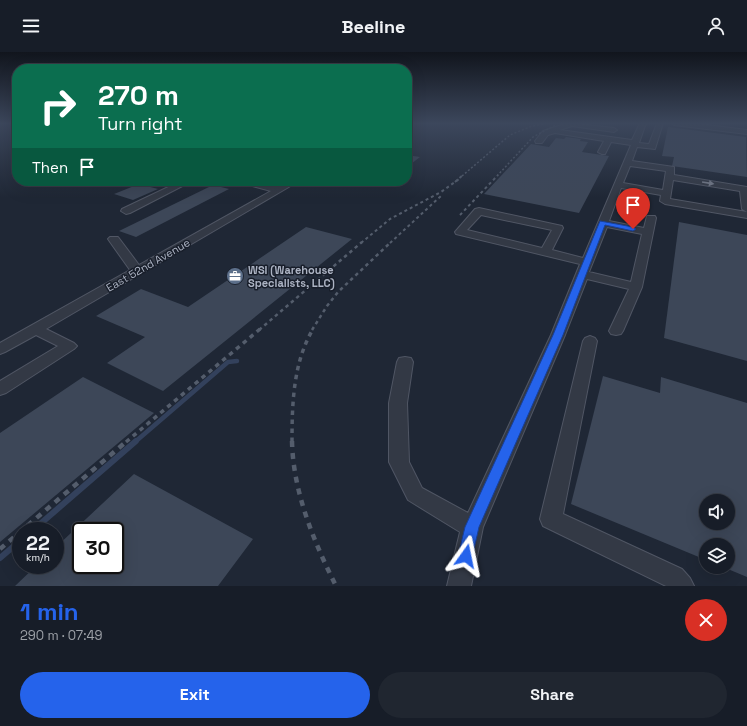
<!DOCTYPE html>
<html lang="en">
<head>
<meta charset="utf-8">
<style>
  body { margin:0; font-family:"Space Grotesk",sans-serif; background:#202630; color:#f1f3f6; height:100vh; display:flex; flex-direction:column; font-size:15px; white-space:nowrap }
  * { box-sizing:border-box; margin:0 }
  p { font-size:13px; color:#9ea2a8 }
  .icon { flex:none; width:22px; height:22px; fill:none; stroke:currentColor; stroke-width:2; stroke-linecap:round; stroke-linejoin:round }
  .map { position:relative; height:534px; overflow:hidden }
  .details { display:flex; flex-direction:column; background:#171d28; flex:1 }
  .details>* { flex:none }
  .top-card { position:absolute; left:12px; top:12px; width:400px; height:122px; border-radius:16px; box-shadow:0 4px 16px #0002,0 0 0 1px #363b45; background:#0b6e4f; color:#fff; overflow:hidden }
  .fabs { position:absolute; left:699px; top:442px; display:grid; gap:8px }
  .fabs a { display:grid; place-items:center; width:36px; height:36px; border-radius:50%; background:#171d28; box-shadow:0 4px 16px #0002,0 0 0 1px #363b45; font-size:20px }
  .speed { position:absolute; left:12px; top:470px; display:flex; gap:8px; font-size:20px; font-weight:700; text-align:center }
  .speed>* { display:grid; place-content:center; width:52px; height:52px; border-radius:50%; background:#171d28; box-shadow:0 4px 16px #0002,0 0 0 1px #363b45; line-height:1 }
  .speed small { font-size:10px; font-weight:400 }
  .speed .limit { border:2px solid #111; border-radius:6px; background:#fff; color:#111 }
  .pin { position:absolute; display:grid; place-items:center; width:34px; height:34px; color:#fff; margin:-41px -17px; border-radius:50% 50% 50% 0; rotate:-45deg; box-shadow:0 0 4px #0007 }
  .pin .icon { rotate:45deg }
  .me { position:absolute; width:44px; margin:-22px; rotate:12deg; stroke-linejoin:round; filter:drop-shadow(0 0 3px #0008) }
  .turn { display:flex; align-items:center; gap:14px; height:84px; padding:0 20px; font-size:18px }
  .turn .icon { width:52px; height:52px; stroke-width:2.5 }
  .turn b { display:block; font-size:28px; line-height:34px }
  .then { display:flex; align-items:center; height:38px; padding:0 20px; background:#0003; gap:8px; font-size:15px }
  .round { display:grid; place-items:center; flex:none; width:42px; height:42px; border-radius:21px; background:#202630 }
  .head { display:flex; align-items:center; justify-content:space-between; height:68px; padding:0 20px }
  h1 { font-size:24px; font-weight:700; line-height:30px; color:#2563eb }
  .button { display:flex; gap:8px; margin-top:auto; padding:8px 20px }
  .button a { flex:1; height:46px; border-radius:24px; background:#2563eb; color:#fff; font-size:16px; font-weight:700; line-height:46px; text-align:center }
  .button a+a { background:#202630; color:#f1f3f6 }
  header { display:flex; justify-content:space-between; align-items:center; height:52px; padding:0 20px; background:#171d28; font-size:18px; font-weight:700 }
  .map>svg:first-child { display:block }
  .lines { fill:none; stroke-linecap:round; stroke-linejoin:round }
  .stream-far1 { stroke:#33415c; stroke-width:4.5 }
  .stream { stroke:#33415c; stroke-width:6 }
  .building { fill:#3d4758; fill-rule:evenodd }
  .minor-casing { stroke:#505664; stroke-width:2 }
  .minor { fill:#333945; fill-rule:evenodd }
  .rail-far4 { stroke:#545d6c; stroke-width:1.5; stroke-dasharray:2 2; stroke-linecap:butt }
  .rail-far3 { stroke:#545d6c; stroke-width:2; stroke-dasharray:3 3; stroke-linecap:butt }
  .rail-far2 { stroke:#545d6c; stroke-width:2.5; stroke-dasharray:3.5 3.5; stroke-linecap:butt }
  .rail-far1 { stroke:#545d6c; stroke-width:3.5; stroke-dasharray:4.5 4.5; stroke-linecap:butt }
  .rail { stroke:#545d6c; stroke-width:4.5; stroke-dasharray:6 6; stroke-linecap:butt }
  .oneway { fill:#767c8a }
  .route { fill:#2563eb; stroke:#184099 }
  .labels { text-anchor:middle; dominant-baseline:central; stroke-width:3; stroke-linejoin:round; paint-order:stroke }
  .street-label { font-size:11px; fill:#acb3c3; stroke:#181e2a }
  .poi-label { font-size:11px; font-weight:bold; fill:#acb3c3; stroke:#181e2a; text-anchor:start }
</style>
</head>
<body>
<header><svg class="icon" aria-label="menu" viewBox="0 0 24 24"><path d="M4 6h16M4 12h16M4 18h16"/></svg>Beeline<svg class="icon" aria-label="person" viewBox="0 0 24 24"><circle cx="12" cy="8" r="4"/><path d="M4 21q1-7 8-7t8 7"/></svg></header>
<div class="map">
<svg width="747" height="534" viewBox="0 0 747 534">
  <rect width="100%" height="100%" fill="#1f2735"/>
  <g class="lines">
    <path class="stream-far1" d="M 135,390 L 228,310 L 237,309"/>
    <g class="stream">
      <path d="M 32,479 L 136,389"/>
      <path d="M 0,506 L 21,488"/>
    </g>
  </g>
  <g class="building">
    <path d="M 668,75 L 746,85 L 747,125 L 672,114 L 674,105 L 662,104 Z"/>
    <path d="M 566,85 L 581,87 L 580,89 L 588,90 L 582,100 L 609,104 L 579,161 L 484,142 L 531,92 L 549,95 L 556,86 L 564,87 Z"/>
    <path d="M 407,103 L 420,105 L 407,115 Z"/>
    <path d="M 139,132 L 158,137 L 133,148 L 114,142 Z"/>
    <path d="M 213,133 L 229,137 L 136,185 L 119,179 Z"/>
    <path d="M 679,170 L 747,183 L 747,309 L 664,286 Z"/>
    <path d="M 306,175 L 352,187 L 163,339 L 107,311 L 145,285 L 96,264 L 141,237 L 188,255 Z"/>
    <path d="M 603,324 L 660,341 L 661,325 L 747,351 L 747,525 L 723,515 L 728,515 L 728,493 L 706,493 L 706,508 L 571,452 ZM 706,449 L 728,449 L 728,471 L 706,471 Z"/>
    <path d="M 83,325 L 154,361 L 0,490 L 0,381 Z"/>
    <path d="M 134,422 L 253,487 L 218,534 L 15,534 L 37,513 L 55,513 L 55,496 ZM 81,479 L 115,479 L 115,513 L 81,513 Z"/>
  </g>
  <g class="lines">
    <g class="minor-casing">
      <g id="minor">
        <path d="M 568,71 L 614,76 L 617,78 L 614,80 L 572,74 L 560,78 L 632,88 L 640,71 L 646,71 L 639,91 L 649,92 L 657,71 L 663,71 L 655,97 L 637,95 L 632,109 L 674,115 L 674,123 L 747,135 L 747,166 L 665,152 L 660,149 L 661,143 L 621,136 L 609,169 L 644,176 L 647,164 L 655,164 L 656,166 L 642,235 L 623,279 L 621,282 L 616,283 L 611,282 L 609,279 L 629,237 L 587,227 L 565,283 L 483,475 L 471,534 L 447,534 L 460,480 L 408,448 L 389,410 L 389,351 L 397,310 L 399,306 L 405,305 L 411,306 L 413,310 L 407,351 L 409,410 L 422,436 L 468,461 L 551,283 L 580,212 L 456,182 L 455,180 L 475,157 L 479,156 L 562,174 L 563,176 L 552,198 L 583,206 L 631,93 L 611,90 L 605,102 L 602,102 L 598,100 L 604,89 L 555,81 L 548,83 L 542,91 L 536,91 L 535,89 L 543,79 ZM 630,114 L 666,119 L 663,138 L 623,131 ZM 673,128 L 740,139 L 742,157 L 747,160 L 670,147 ZM 481,163 L 552,178 L 542,196 L 467,178 ZM 607,175 L 642,182 L 631,230 L 589,220 Z"/>
        <path d="M 671,71 L 691,71 L 747,78 L 747,82 L 674,73 Z"/>
        <path d="M 181,129 L 192,129 L 130,161 L 126,162 L 121,159 L 122,157 Z"/>
        <path d="M 240,129 L 255,129 L 278,135 L 288,129 L 299,129 L 46,277 L 74,291 L 77,294 L 74,297 L 6,341 L 0,343 L 0,329 L 58,294 L 36,283 L 5,300 L 0,302 L 0,291 L 130,218 L 108,187 L 110,185 L 118,185 L 139,213 L 271,139 L 241,131 Z"/>
        <path d="M 590,284 L 595,286 L 597,289 L 563,462 L 682,517 L 690,526 L 694,534 L 666,534 L 543,474 L 540,467 L 583,289 L 585,286 Z"/>
      </g>
    </g>
    <use href="#minor" class="minor"/>
    <g class="rail-far4">
      <path d="M 462,124 L 510,83 L 532,74 L 547,71"/>
      <path d="M 497,124 L 533,85 L 559,71"/>
    </g>
    <g class="rail-far3">
      <path d="M 455,130 L 463,123"/>
      <path d="M 460,163 L 498,123"/>
      <path d="M 361,191 L 390,167 L 441,140 L 459,127"/>
      <path d="M 390,191 L 442,143"/>
    </g>
    <g class="rail-far2">
      <path d="M 259,278 L 362,190"/>
      <path d="M 312,278 L 327,254 L 338,240 L 391,190"/>
    </g>
    <g class="rail-far1">
      <path d="M 126,390 L 260,277"/>
      <path d="M 292,390 C 292,352 293,311 313,277"/>
    </g>
    <g class="rail">
      <path d="M 292,389 C 293,440 314,490 336,534"/>
      <path d="M 0,497 L 127,389"/>
    </g>
  </g>
  <defs><path id="oneway-solid" d="M-6-.8H1V-3.2L6.5 0L1 3.2V.8H-6Z"/></defs>
  <use class="oneway" href="#oneway-solid" transform="translate(708 131) rotate(9)"/>
  <linearGradient id="sky" x2="0" y2="1"><stop stop-color="#11151d"/><stop offset="0.49" stop-color="#3c475c"/><stop offset="1" stop-color="#3c475c" stop-opacity="0"/></linearGradient>
  <rect width="747" height="146" fill="url(#sky)"/>
  <path class="route" d="M 600,169 L 633,175 L 636,177 L 633,179 L 605,173 L 563,283 L 479,475 L 471,510 L 466,512 L 460,510 L 458,504 L 465,475 L 553,283 Z"/>
  <defs>
    <g id="office-disc" transform="scale(0.9)"><circle r="9.5" fill="#5c6f8a" stroke="#181e2a"/><path d="M-6-3h4V-5.5h4V-3h4V5H-6ZM-1-4.5V-3h2v-1.5ZM-6 0V1H6V0Z" fill="#fff"/></g>
  </defs>
  <g fill-rule="evenodd">
    <use href="#office-disc" x="235" y="224"/>
  </g>
  <g class="labels">
    <g class="street-label">
      <text transform="translate(148 213) rotate(-30)">East 52nd Avenue</text>
    </g>
    <g class="poi-label">
      <text x="248" y="218">WSI (Warehouse<tspan x="248" dy="13">Specialists, LLC)</tspan></text>
    </g>
  </g>
</svg>
<div class="fabs">
<a><svg class="icon" aria-label="sound" viewBox="0 0 24 24"><path d="M4 9h4l5-4v14l-5-4H4zM17 9q2 3 0 6"/></svg></a>
<a><svg class="icon" aria-label="layers" viewBox="0 0 24 24"><path d="M12 4l9 5-9 5-9-5zM3 14l9 5 9-5"/></svg></a>
</div>
<div class="speed"><div>22<small>km/h</small></div><div class="limit">30</div></div>
<div class="pin" style="left:633px;top:177px;background:#d93025"><svg class="icon" aria-label="arrive" viewBox="0 0 24 24"><path d="M6 21V4h12l-3 4 3 4H6"/></svg></div>
<svg class="me" style="left:466px;top:504px" viewBox="-20 -20 40 40"><path d="M0-17L14 15 0 8-14 15z" fill="#2563eb" stroke="#fff" stroke-width="4"/></svg>
<div class="top-card">
<div class="turn"><svg class="icon" aria-label="right" viewBox="0 0 24 24"><path d="M7 20v-9h11M14 6l5 5-5 5"/></svg><div><b>270 m</b>Turn right</div></div>
<div class="then">Then<svg class="icon" aria-label="arrive" viewBox="0 0 24 24"><path d="M6 21V4h12l-3 4 3 4H6"/></svg></div>
</div>
</div>
<section class="details">
<div class="head"><div><h1>1 min</h1><p>290 m · 07:49</p></div><a class="round" style="background:#d93025;color:#fff"><svg class="icon" aria-label="close" viewBox="0 0 24 24"><path d="M6 6l12 12M18 6L6 18"/></svg></a></div>
<div class="button"><a>Exit</a><a>Share</a></div>
</section>
</body>
</html>
